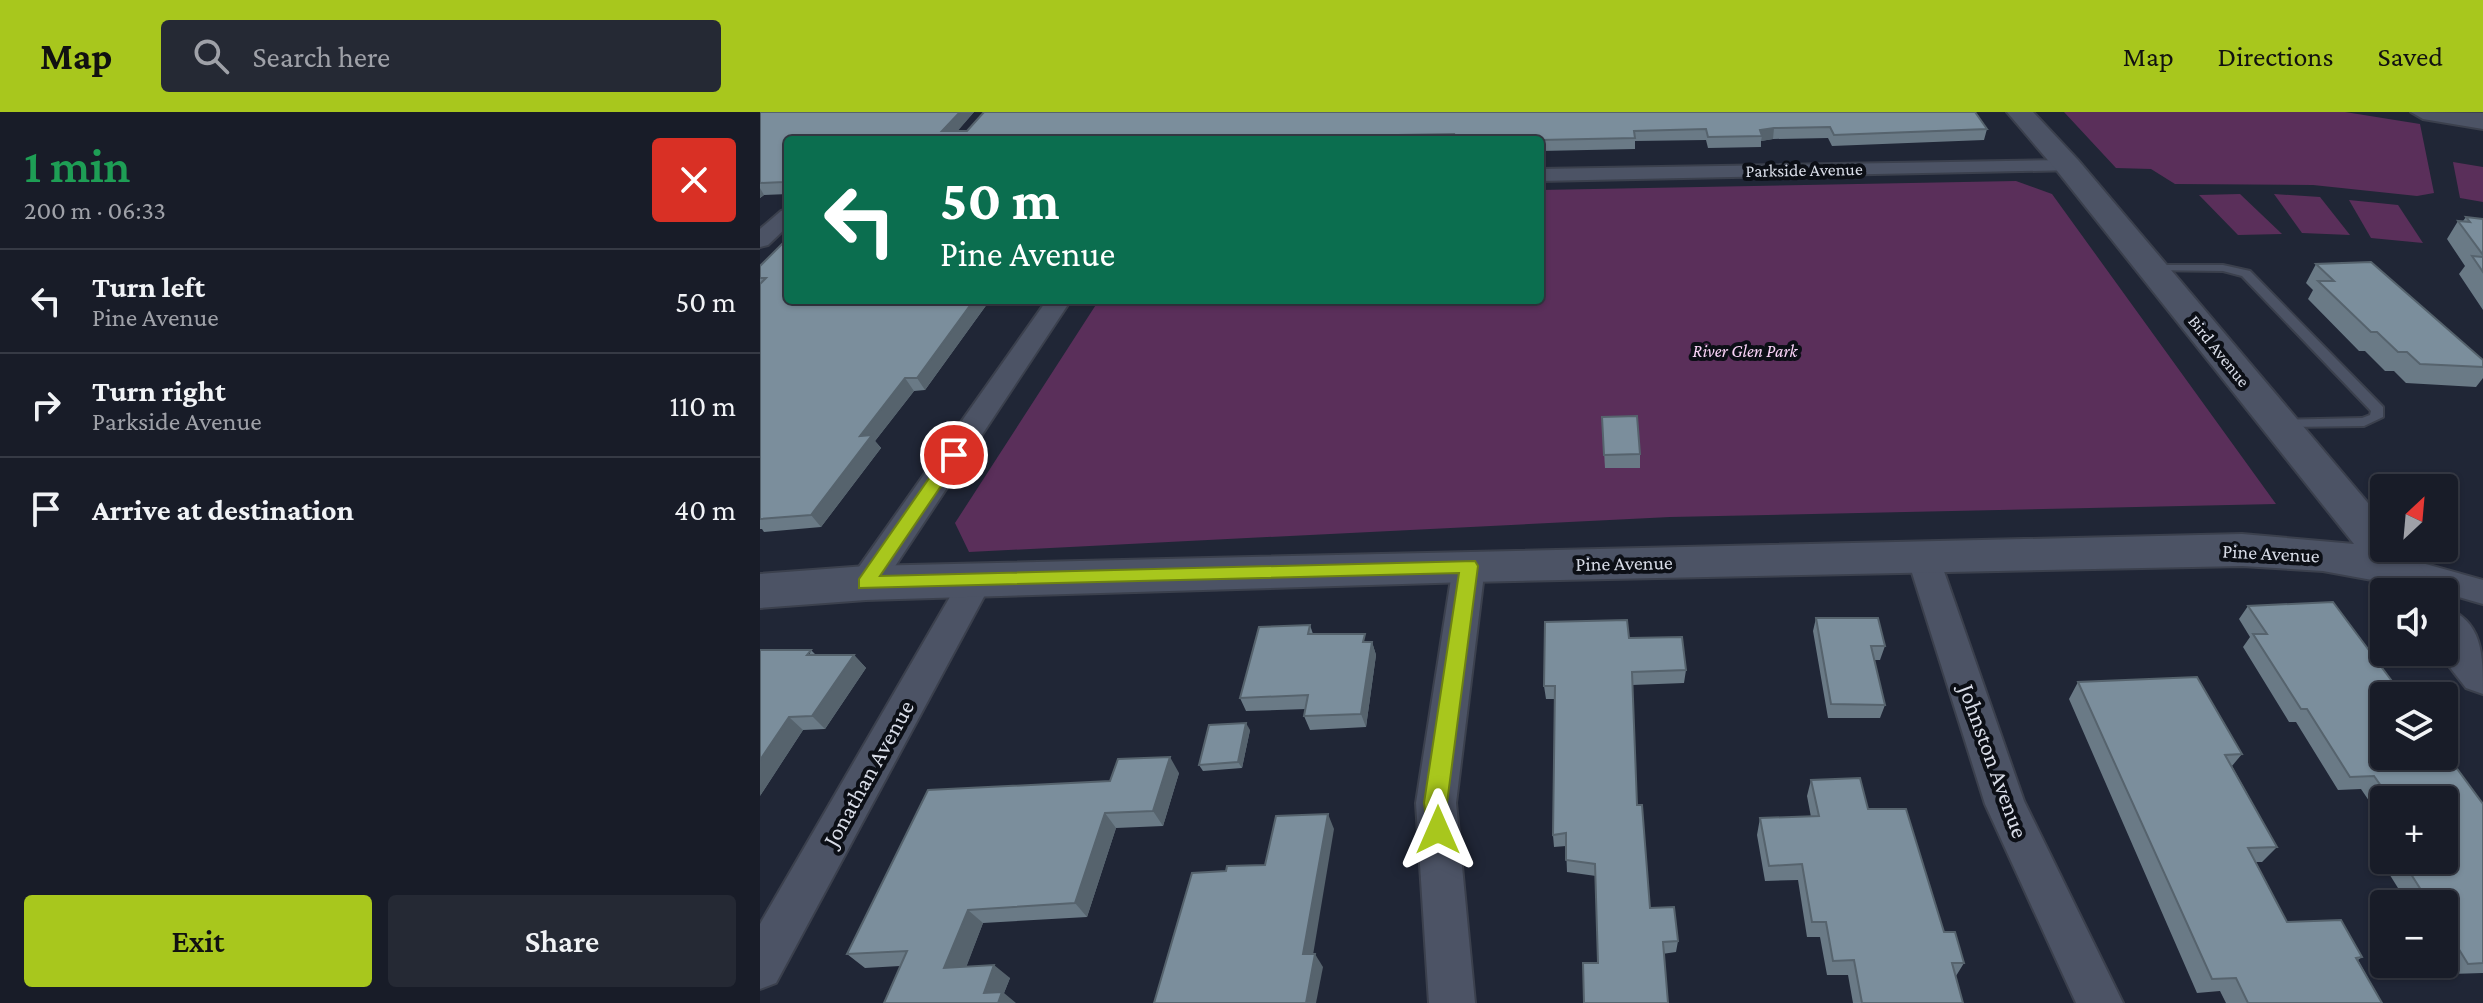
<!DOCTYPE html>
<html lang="en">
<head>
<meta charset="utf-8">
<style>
  body { margin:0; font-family:"Crimson Pro",serif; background:#252934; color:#f1f3f6; height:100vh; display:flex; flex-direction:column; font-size:30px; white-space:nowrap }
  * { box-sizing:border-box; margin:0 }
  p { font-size:26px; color:#9fa1a8 }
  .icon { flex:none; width:44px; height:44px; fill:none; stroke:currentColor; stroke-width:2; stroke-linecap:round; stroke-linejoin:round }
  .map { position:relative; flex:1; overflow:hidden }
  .drawer { display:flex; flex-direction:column; background:#181c28; width:760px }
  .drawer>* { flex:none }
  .top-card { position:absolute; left:24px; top:24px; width:760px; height:168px; border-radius:8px; box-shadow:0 2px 6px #0004,0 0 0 2px #363a45; background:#0b6e4f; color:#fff; overflow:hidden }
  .needle { width:52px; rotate:26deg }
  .tools { position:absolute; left:1610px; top:362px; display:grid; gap:16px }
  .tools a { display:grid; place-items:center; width:88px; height:88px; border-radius:8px; background:#181c28; box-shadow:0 2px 6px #0004,0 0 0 2px #363a45; font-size:40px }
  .pin { position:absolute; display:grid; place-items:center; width:68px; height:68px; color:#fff; margin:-34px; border:4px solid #fff; border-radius:50%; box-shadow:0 2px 8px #0007 }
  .me { position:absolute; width:88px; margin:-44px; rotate:0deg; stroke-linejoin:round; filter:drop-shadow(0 0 6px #0008) }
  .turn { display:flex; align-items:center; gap:28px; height:168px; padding:0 24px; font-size:36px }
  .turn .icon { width:104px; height:104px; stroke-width:2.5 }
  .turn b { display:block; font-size:56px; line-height:68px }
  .round { display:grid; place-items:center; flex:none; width:84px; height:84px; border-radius:8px; background:#252934 }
  .summary { display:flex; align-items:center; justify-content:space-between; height:136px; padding:0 24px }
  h1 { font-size:48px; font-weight:600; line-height:60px; color:#1e9e55 }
  .cta { display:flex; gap:16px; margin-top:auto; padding:16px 24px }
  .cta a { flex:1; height:92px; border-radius:8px; background:#a8c71d; color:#111; font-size:32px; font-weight:600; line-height:92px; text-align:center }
  .cta a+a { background:#252934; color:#f1f3f6 }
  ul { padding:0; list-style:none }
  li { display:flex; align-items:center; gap:24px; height:104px; padding:0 24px; border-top:2px solid #363a45 }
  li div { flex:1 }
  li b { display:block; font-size:30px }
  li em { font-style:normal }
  header { display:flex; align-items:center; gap:48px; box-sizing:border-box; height:112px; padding:0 40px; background:#a8c71d; color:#111 }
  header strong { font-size:38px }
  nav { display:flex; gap:44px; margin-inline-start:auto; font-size:28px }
  .search { width:560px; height:72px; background:#252934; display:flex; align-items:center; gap:20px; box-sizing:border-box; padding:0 28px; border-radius:8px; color:#9fa1a8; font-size:30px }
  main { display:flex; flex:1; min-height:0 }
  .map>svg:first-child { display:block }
  .green { fill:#5a2f5a }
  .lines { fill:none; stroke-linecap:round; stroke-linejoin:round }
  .lane-casing { stroke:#3b404d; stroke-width:4 }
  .street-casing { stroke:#3b404d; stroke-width:4 }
  .secondary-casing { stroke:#3b404d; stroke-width:4 }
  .lane { fill:#4c5365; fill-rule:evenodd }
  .street { fill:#4c5365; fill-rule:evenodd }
  .secondary { fill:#4c5365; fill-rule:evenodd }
  .wall { fill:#6a7a86 }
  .shaded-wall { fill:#56636d }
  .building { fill:#7b8e9c; stroke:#56636d; stroke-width:2 }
  .route { fill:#a8c71d; stroke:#6d8113; stroke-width:2 }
  .labels { text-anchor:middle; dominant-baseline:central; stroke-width:8; stroke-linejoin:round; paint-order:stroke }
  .far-street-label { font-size:18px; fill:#d8dce7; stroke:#0c0f16 }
  .far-park-label { font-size:18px; font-style:italic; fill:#f9d3f7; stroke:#0c0f16 }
  .street-label { font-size:20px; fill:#d8dce7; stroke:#0c0f16 }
  .near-street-label { font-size:24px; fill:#d8dce7; stroke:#0c0f16 }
</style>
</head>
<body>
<header>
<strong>Map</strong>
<div class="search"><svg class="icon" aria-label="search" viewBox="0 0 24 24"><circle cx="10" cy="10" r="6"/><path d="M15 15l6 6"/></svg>Search here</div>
<nav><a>Map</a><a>Directions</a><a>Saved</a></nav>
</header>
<main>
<section class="drawer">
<div class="summary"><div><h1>1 min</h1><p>200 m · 06:33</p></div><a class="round" style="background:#d93025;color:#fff"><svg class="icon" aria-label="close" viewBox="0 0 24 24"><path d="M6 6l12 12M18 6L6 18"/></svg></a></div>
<ul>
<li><svg class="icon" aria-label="left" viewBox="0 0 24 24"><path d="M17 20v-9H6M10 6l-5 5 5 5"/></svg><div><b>Turn left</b><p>Pine Avenue</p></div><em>50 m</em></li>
<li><svg class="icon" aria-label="right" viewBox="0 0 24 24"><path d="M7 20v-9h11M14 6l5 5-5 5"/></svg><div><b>Turn right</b><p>Parkside Avenue</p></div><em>110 m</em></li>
<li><svg class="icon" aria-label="arrive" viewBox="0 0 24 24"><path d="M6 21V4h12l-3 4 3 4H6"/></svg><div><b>Arrive at destination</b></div><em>40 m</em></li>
</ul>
<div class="cta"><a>Exit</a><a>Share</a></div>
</section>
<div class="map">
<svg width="1723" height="891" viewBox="0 0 1723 891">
  <rect width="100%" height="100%" fill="#202636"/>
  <g class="green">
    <path d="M 1304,0 L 1585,0 L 1660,12 L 1674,81 L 1657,84 L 1553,73 L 1415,72 L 1391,57 L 1356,56 Z"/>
    <path d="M 1693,50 L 1723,55 L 1723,90 L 1700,86 Z"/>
    <path d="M 1256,69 L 1292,82 L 1516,392 L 910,405 L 209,440 L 195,411 L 339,188 L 780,188 L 780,78 Z"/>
    <path d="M 1480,82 L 1522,122 L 1478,123 L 1439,83 Z"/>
    <path d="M 1514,82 L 1560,85 L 1590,123 L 1542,121 Z"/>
    <path d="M 1589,88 L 1638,93 L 1663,131 L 1611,126 Z"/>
  </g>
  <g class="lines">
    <g class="lane-casing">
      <path id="lane" d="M 1391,153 L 1463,153 L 1490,159 L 1623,295 L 1623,305 L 1604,314 L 1515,315 L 1513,312 L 1520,308 L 1602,306 L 1610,303 L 1611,299 L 1482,164 L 1463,159 L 1387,158 L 1387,154 Z"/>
    </g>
    <g class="street-casing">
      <g id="street">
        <path d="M 1308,48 L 1318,54 L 1315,58 L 780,69 L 780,57 Z"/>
        <path d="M 28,97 L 28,114 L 8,133 L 0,135 L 0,117 L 21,99 Z"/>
        <path d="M 287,188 L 311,188 L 118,480 L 106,483 L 94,480 L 90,471 L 94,462 Z"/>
        <path d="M 1163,434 L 1174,437 L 1179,445 L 1264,689 L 1363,891 L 1316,891 L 1225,692 L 1147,445 L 1152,437 Z"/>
        <path d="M 709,442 L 720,446 L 725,454 L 696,691 L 715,891 L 669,891 L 656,691 L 693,454 L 698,446 Z"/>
        <path d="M 1637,444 L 1723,468 L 1723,492 L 1626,464 L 1621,456 L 1626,448 Z"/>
        <path d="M 217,456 L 229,459 L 233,468 L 16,871 L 0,877 L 0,812 L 205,459 Z"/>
      </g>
    </g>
    <g class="secondary-casing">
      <g id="secondary">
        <path d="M 1247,0 L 1273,0 L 1318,48 L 1624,410 L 1624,436 L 1646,436 L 1680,480 L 1631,480 L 1623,470 L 1563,459 L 1482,454 L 709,470 L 106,488 L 0,496 L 0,462 L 106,454 L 1482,422 L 1594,432 L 1298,60 Z"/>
        <path d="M 1651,0 L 1723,1 L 1723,17 L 1663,7 Z"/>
        <path d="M 1684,495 C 1723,509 1723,542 1723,582 L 1706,576 L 1678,540 L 1684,540 Z"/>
      </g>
    </g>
    <use href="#lane" class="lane"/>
    <use href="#street" class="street"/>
    <use href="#secondary" class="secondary"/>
  </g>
  <g class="wall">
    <path d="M 0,0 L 214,0 L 197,19 L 207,19 L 224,0 L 1227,17 L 1224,28 L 1072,34 L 1068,26 L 1013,27 L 1001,29 L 1001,35 L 948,36 L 946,28 L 875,29 L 875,37 L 780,39 L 780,28 L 28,28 L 28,82 L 4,83 L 0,86 Z"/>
    <path d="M 1706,105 L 1723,107 L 1723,198 L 1699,162 L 1705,154 L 1687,127 L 1698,109 L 1703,109 Z"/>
    <path d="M 1556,152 L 1723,255 L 1723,266 L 1716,275 L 1646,271 L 1634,259 L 1625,259 L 1605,239 L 1599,239 L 1548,187 L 1553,178 L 1546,171 Z"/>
    <path d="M 0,154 L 230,188 L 165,278 L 154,279 L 115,329 L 121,336 L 61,415 L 4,420 L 2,417 L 0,417 Z"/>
    <path d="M 842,305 L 880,342 L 880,356 L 845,356 Z"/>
    <path d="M 1488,494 L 1723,692 L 1723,861 L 1691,862 L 1684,851 L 1684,792 L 1648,792 L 1613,736 L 1624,726 L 1624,748 L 1684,748 L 1684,688 L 1624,688 L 1624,711 L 1601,677 L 1578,678 L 1536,610 L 1529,610 L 1483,535 L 1490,525 L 1479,507 Z"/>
    <path d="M 1056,506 L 1125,534 L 1120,548 L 1114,548 L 1125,593 L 1120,606 L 1068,606 L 1053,519 Z"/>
    <path d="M 550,513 L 553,522 L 612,530 L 616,543 L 606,615 L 550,618 L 544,604 L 546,597 L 486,599 L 480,586 Z"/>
    <path d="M 869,526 L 926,558 L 924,571 L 872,573 L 877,693 L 890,796 L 918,829 L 916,840 L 838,851 L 836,764 L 807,760 L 806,734 L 794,735 L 793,723 L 795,587 L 786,587 L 784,574 Z"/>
    <path d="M 51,538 L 56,543 L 94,543 L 106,556 L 65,617 L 43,618 L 0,684 Z"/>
    <path d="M 1318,570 L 1482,642 L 1472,654 L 1517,735 L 1502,750 L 1496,750 L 1527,810 L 1602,845 L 1598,848 L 1622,891 L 1466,891 L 1460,879 L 1437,881 L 1309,587 Z"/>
    <path d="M 490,618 L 482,656 L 443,659 L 439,653 Z"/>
    <path d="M 419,661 L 403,714 L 356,716 L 327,805 L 223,811 L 206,855 L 250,866 L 244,881 L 140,854 L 105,856 L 87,842 L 350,669 Z"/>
    <path d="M 1051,668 L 1108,697 L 1184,820 L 1204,851 L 1196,864 L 1203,891 L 1093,891 L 1088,863 L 1067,863 L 1060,825 L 1047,825 L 1038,768 L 1005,769 L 997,723 L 1000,706 L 1051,705 L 1047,684 Z"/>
  </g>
  <g class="shaded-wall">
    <path d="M 200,0 L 214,0 L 190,28 L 182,19 Z"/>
    <path d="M 1014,16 L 1013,27 L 1001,29 L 1002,24 L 1000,18 Z"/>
    <path d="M 637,23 L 637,28 L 628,28 L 629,24 Z"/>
    <path d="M 0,76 L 4,83 L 0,86 Z"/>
    <path d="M 214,188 L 230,188 L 165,278 L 157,266 Z"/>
    <path d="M 145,266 L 154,279 L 115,329 L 121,336 L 61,415 L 51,403 L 100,324 Z"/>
    <path d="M 612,530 L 616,543 L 606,615 L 601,602 Z"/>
    <path d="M 94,543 L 106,556 L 65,617 L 52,604 Z"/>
    <path d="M 29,605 L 43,618 L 0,684 L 0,648 Z"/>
    <path d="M 486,611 L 490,618 L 482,656 L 478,650 Z"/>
    <path d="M 410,645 L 419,661 L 403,714 L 393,699 Z"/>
    <path d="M 345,701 L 356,716 L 327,805 L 315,791 Z"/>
    <path d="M 568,702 L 574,717 L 551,855 L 543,842 Z"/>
    <path d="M 208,798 L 223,811 L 201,869 L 184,856 Z"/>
    <path d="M 555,842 L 563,855 L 556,891 L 546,891 Z"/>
    <path d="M 234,853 L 250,866 L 244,881 L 256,891 L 236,891 L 224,881 Z"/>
  </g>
  <g class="building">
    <path d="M 0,0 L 200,0 L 182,19 L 207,19 L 224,0 L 1215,0 L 1227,17 L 1074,23 L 1070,15 L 1014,16 L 1000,18 L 1002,24 L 948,25 L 946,17 L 874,19 L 875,26 L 780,28 L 693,28 L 694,22 L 637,23 L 629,24 L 628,28 L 28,28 L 28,67 L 24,70 L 0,71 Z"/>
    <path d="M 1706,105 L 1723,107 L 1723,143 L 1698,109 L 1710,110 Z"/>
    <path d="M 24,130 L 28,130 L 28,188 L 214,188 L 157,266 L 145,266 L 100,324 L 112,323 L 51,403 L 0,407 L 0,172 L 6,166 L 0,166 L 0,154 Z"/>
    <path d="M 1712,144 L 1723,145 L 1723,160 Z"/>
    <path d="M 1611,150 L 1723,248 L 1723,255 L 1660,252 L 1647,240 L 1638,240 L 1617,220 L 1611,220 L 1558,169 L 1574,169 L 1556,152 Z"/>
    <path d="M 877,304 L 880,342 L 844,343 L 842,305 Z"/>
    <path d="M 1573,490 L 1643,584 L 1624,584 L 1624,644 L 1684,644 L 1684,639 L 1723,692 L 1723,851 L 1708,852 L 1684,813 L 1684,792 L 1670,792 L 1642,748 L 1684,748 L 1684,688 L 1631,688 L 1614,664 L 1590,665 L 1547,597 L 1541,597 L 1493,522 L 1507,522 L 1488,494 Z"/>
    <path d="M 1056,506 L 1118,506 L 1125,534 L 1111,534 L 1125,593 L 1071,592 Z"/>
    <path d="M 867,508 L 869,526 L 922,525 L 926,558 L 872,560 L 877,693 L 882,693 L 890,796 L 914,795 L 918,829 L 903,830 L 908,891 L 824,891 L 823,851 L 838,851 L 835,752 L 806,748 L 806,721 L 793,723 L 795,574 L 784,574 L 785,510 Z"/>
    <path d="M 550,513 L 548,522 L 605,522 L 603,530 L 612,530 L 601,602 L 544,604 L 548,583 L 480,586 L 499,515 Z"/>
    <path d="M 0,538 L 51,538 L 47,543 L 94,543 L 52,604 L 29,605 L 0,648 Z"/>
    <path d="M 1437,565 L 1482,642 L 1465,643 L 1517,735 L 1488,736 L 1527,810 L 1581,808 L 1602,845 L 1596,846 L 1622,891 L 1488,891 L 1476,866 L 1452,867 L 1318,570 Z"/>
    <path d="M 486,611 L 478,650 L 439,653 L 449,613 Z"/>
    <path d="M 410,645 L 393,699 L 345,701 L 315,791 L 208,798 L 184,856 L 234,853 L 224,881 L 242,880 L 238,891 L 124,891 L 147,839 L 87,842 L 168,678 L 350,669 L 358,647 Z"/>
    <path d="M 1100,666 L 1108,697 L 1146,697 L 1184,820 L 1195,820 L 1204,851 L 1192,851 L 1203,891 L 1102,891 L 1094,848 L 1073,849 L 1066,810 L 1052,810 L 1042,752 L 1009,754 L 1000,706 L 1059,704 L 1051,668 Z"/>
    <path d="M 568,702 L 543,842 L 555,842 L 546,891 L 394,891 L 432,761 L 466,759 L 467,754 L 505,753 L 516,704 Z"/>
  </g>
  <path class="route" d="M 194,337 L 202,343 L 120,464 L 715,449 L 718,454 L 687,691 L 689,718 L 686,725 L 678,729 L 669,725 L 664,691 L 699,461 L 99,476 L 99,467 L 188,339 Z"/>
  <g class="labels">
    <g class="far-street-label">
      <text transform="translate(1044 58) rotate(-1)">Parkside Avenue</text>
      <text transform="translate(1459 239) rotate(51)">Bird Avenue</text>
    </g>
    <g class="far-park-label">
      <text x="985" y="239">River Glen Park</text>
    </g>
    <g class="street-label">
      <text transform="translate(1511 441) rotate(3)">Pine Avenue</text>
      <text transform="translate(864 451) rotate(-1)">Pine Avenue</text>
    </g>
    <g class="near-street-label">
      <text transform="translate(1234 649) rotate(70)">Johnston Avenue</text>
      <text transform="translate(108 661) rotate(-61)">Jonathan Avenue</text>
    </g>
  </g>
</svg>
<div class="tools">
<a><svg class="needle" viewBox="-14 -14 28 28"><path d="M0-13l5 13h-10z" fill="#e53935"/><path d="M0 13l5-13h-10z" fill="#9fa1a8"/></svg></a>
<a><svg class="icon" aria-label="sound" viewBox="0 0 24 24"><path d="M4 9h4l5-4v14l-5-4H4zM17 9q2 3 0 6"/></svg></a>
<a><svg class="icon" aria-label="layers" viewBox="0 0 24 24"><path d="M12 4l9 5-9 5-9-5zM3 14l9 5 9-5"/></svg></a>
<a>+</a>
<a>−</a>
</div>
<div class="pin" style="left:194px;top:343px;background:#d93025"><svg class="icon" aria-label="arrive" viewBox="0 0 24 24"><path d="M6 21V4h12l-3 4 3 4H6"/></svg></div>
<svg class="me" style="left:678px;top:718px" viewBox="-20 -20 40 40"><path d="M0-17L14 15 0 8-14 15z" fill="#a8c71d" stroke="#fff" stroke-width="4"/></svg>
<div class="top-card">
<div class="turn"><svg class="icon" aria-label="left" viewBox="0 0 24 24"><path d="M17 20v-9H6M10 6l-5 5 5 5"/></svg><div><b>50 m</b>Pine Avenue</div></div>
</div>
</div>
</main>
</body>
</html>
